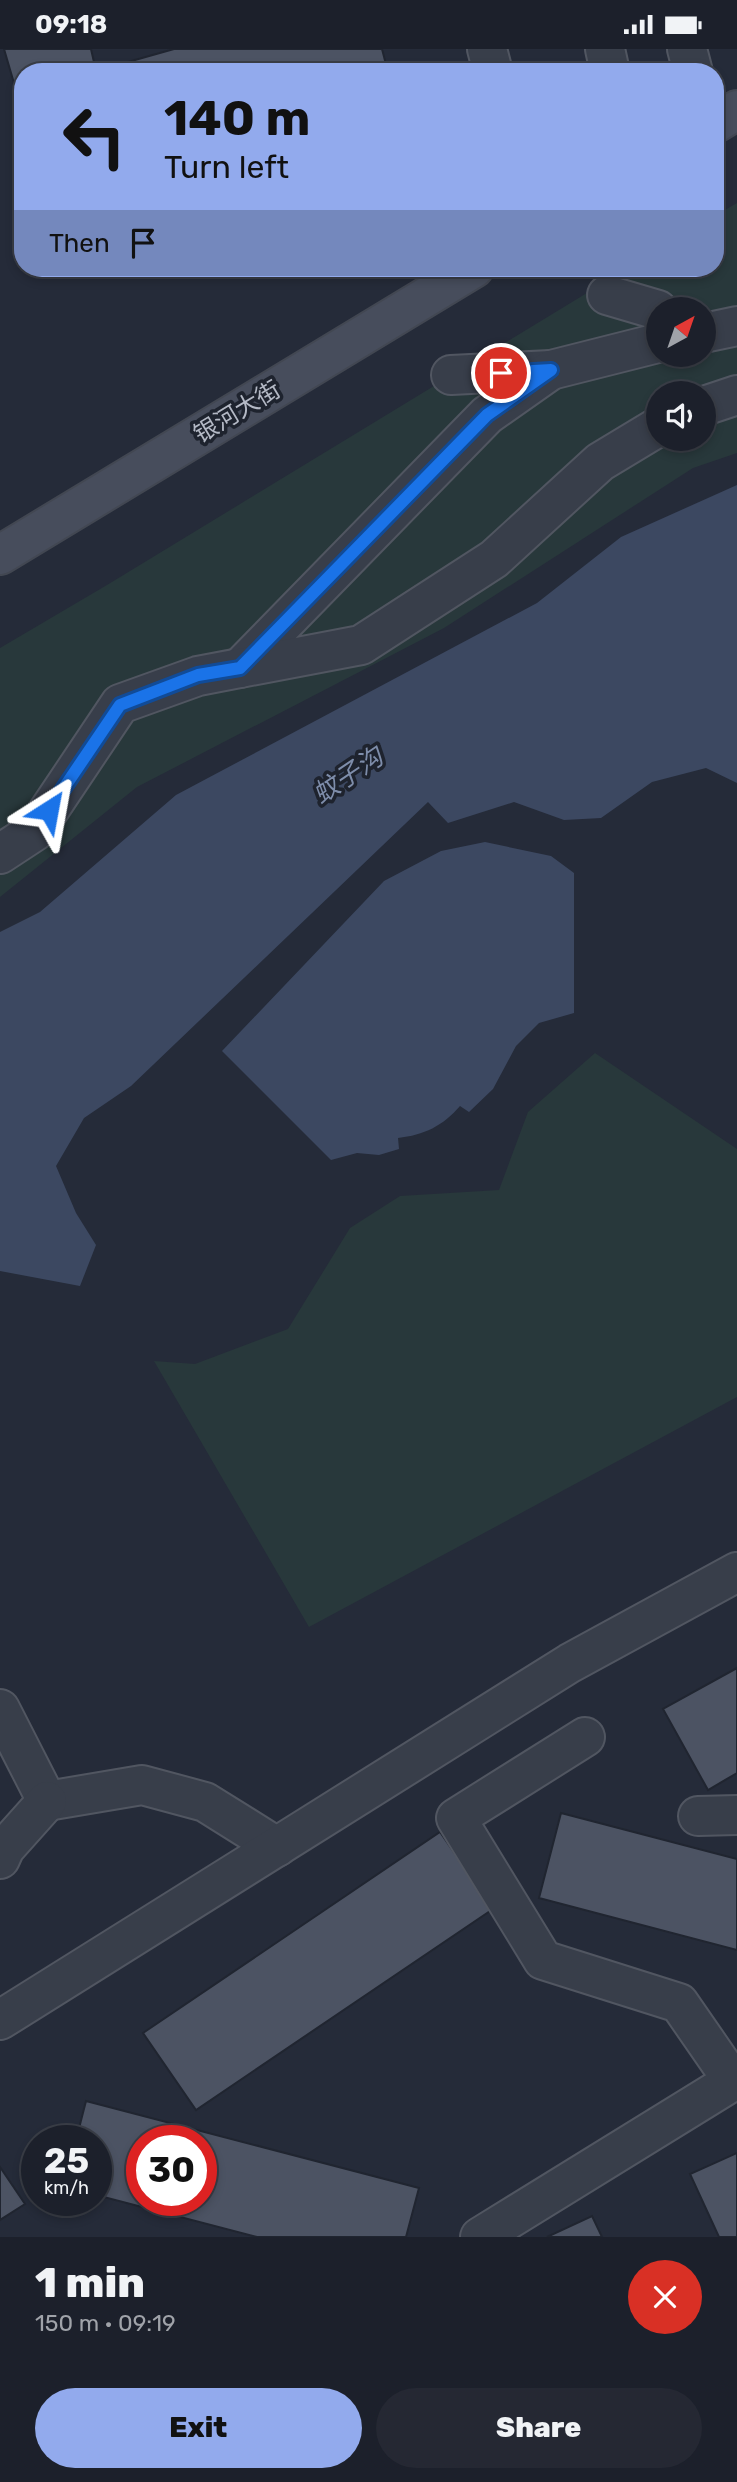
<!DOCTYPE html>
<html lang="en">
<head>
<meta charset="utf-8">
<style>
  body { margin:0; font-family:Rubik,"Noto Sans SC",sans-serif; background:#252833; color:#f1f3f6; height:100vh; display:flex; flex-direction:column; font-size:26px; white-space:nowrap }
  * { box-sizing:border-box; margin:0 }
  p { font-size:23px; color:#a0a3a9 }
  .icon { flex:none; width:38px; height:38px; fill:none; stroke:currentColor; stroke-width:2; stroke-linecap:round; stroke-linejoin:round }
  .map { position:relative; height:2188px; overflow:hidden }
  .panel { display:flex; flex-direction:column; background:#1c202b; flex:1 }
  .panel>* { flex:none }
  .guide { position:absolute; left:14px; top:14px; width:710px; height:214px; border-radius:28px; box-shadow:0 4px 10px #0003,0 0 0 2px #3a3e47; background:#92aaed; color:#111; overflow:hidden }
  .needle { width:46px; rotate:40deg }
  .buttons { position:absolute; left:646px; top:248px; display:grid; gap:14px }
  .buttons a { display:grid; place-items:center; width:70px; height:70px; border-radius:50%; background:#1c202b; box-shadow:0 4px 10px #0003,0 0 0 2px #3a3e47; font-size:35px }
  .speed { position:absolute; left:21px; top:2076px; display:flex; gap:14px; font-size:35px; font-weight:700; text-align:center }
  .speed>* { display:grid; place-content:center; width:91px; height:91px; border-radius:50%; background:#1c202b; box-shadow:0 4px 10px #0003,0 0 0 2px #3a3e47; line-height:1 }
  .speed small { font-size:18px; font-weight:400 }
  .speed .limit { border:10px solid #d22; background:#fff; color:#111 }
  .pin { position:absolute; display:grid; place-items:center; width:60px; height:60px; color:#fff; margin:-30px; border:4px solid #fff; border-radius:50%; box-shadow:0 2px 7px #0007 }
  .me { position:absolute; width:77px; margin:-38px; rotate:34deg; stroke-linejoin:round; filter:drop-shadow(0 0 5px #0008) }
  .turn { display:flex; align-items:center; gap:24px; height:147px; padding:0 35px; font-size:32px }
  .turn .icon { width:91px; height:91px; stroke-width:2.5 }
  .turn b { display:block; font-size:49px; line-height:60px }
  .then { display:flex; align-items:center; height:66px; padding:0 35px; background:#0003; gap:14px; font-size:26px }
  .round { display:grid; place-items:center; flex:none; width:74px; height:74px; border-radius:37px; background:#252833 }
  .overview { display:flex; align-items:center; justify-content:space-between; height:119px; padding:0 35px }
  h1 { font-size:42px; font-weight:800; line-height:52px }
  .action { display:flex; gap:14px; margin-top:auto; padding:14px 35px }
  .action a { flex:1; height:80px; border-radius:42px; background:#92aaed; color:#111; font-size:28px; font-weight:800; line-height:80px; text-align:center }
  .action a+a { background:#252833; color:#f1f3f6 }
  .status { display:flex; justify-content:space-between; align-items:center; height:49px; padding:0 35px; background:#1c202b; direction:ltr }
  .status svg { height:19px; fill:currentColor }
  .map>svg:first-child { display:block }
  .green { fill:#28383b; fill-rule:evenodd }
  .water { fill:#3c4861 }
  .building { fill:#4c5363; stroke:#202530; stroke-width:2; fill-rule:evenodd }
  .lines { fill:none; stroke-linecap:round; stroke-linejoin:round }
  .minor-casing { stroke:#515661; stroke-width:42 }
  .tertiary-casing { stroke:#515661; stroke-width:42 }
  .secondary-casing { stroke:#424752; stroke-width:42 }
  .minor { stroke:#383e4a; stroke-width:38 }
  .tertiary { stroke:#383e4a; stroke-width:38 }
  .secondary { stroke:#474d5c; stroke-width:38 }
  .route-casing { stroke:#114b97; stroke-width:18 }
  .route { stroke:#1a73e8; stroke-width:12 }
  .labels { text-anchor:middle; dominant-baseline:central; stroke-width:7; stroke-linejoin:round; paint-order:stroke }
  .street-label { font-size:24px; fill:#b4b9c5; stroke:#1e232e }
  .water-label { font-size:26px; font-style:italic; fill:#7e8daa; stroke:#1e232e }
</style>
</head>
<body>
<div class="status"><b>09:18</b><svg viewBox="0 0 49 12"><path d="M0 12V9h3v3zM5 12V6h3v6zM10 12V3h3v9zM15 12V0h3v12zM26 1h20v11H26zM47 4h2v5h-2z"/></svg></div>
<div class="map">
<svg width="737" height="2188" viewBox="0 0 737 2188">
  <rect width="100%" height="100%" fill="#252b39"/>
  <g class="green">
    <path d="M 737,154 L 737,404 L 693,419 L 444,579 L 137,738 L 0,848 L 0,599 L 107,536 L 628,219 L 716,219 L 716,166 ZM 658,261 L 704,261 L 704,306 L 658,306 ZM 658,345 L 704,345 L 704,390 L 658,390 Z"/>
    <path d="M 595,1004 L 737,1100 L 737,1348 L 309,1578 L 154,1312 L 195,1315 L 288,1280 L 350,1179 L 400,1147 L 499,1141 L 528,1063 Z"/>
  </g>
  <g class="water">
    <path d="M 737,436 L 737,734 L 706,719 L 652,733 L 601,769 L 564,771 L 514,753 L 448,774 L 428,753 L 131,1037 L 84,1069 L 56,1117 L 76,1164 L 96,1196 L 80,1237 L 0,1222 L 0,883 L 40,863 L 176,746 L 537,554 L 621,488 Z"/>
    <path d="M 485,793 L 551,807 L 574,824 L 574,964 L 539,974 L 516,997 L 493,1040 L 469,1063 L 460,1057 C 443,1077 424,1086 398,1089 L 399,1100 L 379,1106 L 357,1104 L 331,1111 L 222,1002 L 384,832 L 441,802 Z"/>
  </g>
  <g class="building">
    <path d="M 4,0 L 91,0 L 96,22 L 174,0 L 382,0 L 388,23 L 23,23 L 23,65 Z"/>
    <path d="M 737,1619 L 737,1724 L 708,1741 L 663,1660 Z"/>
    <path d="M 561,1764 L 737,1810 L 737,1901 L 539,1849 Z"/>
    <path d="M 440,1783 L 493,1860 L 196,2061 L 143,1984 Z"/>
    <path d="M 86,2052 L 419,2139 L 406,2188 L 257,2188 L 96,2146 L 96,2091 L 76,2091 ZM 142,2091 L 201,2091 L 201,2151 L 142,2151 Z"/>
    <path d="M 737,2104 L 737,2188 L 719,2188 L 690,2125 Z"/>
    <path d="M 0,2118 L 25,2155 L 0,2171 Z"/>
    <path d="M 592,2167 L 602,2188 L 547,2188 Z"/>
  </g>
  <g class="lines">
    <g class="minor-casing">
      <g id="minor">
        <path d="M 487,0 L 493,23"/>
        <path d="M 687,0 L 693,23"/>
        <path d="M 607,246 L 658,261"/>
        <path d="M 704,284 L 737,277"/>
        <path d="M 451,326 L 551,321"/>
        <path d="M 704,357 L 737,346"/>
        <path d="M 240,619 L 487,366 L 551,321 L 658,294"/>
        <path d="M 0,805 L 35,782 L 120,655 L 198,627 L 361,596 L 494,510 L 600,413 L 658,378"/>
        <path d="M 0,1660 L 47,1752 L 142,1736 L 205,1753 L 277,1798"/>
        <path d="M 698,1767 L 737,1766"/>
        <path d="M 0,1810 L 5,1799 L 47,1752"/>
        <path d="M 480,2188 L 733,2032 L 679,1954 L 543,1911 L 456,1769 L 585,1688"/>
      </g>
    </g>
    <g class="tertiary-casing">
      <g id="tertiary">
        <path d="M 605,0 L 610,23"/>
        <path d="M 0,1971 L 570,1614 L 737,1523"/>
      </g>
    </g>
    <g class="secondary-casing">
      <g id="secondary">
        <path d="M 716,74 L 737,61"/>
        <path d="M 0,506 L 474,219"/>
      </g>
    </g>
    <use href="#minor" class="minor"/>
    <use href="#tertiary" class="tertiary"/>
    <use href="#secondary" class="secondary"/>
  </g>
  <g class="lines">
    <g class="route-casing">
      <path id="route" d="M 49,761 L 120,656 L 198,626 L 240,619 L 487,366 L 551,321 L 501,324"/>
    </g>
    <use href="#route" class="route"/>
  </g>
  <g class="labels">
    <g class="street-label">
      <text transform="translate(237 363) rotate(-31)">银河大街</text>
    </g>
    <g class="water-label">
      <text transform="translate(348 727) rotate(-34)">蚊子沟</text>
    </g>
  </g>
</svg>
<div class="buttons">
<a><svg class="needle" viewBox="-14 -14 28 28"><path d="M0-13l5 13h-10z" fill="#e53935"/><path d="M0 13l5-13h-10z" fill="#a0a3a9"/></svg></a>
<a><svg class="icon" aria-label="sound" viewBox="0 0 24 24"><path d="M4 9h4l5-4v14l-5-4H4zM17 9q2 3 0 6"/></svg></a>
</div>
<div class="speed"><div>25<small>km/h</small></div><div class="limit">30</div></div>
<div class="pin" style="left:501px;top:324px;background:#d93025"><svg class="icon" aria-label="arrive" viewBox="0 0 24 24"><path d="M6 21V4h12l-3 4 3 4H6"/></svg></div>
<svg class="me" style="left:49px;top:761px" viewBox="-20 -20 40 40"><path d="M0-17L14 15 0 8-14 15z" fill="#1a73e8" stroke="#fff" stroke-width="4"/></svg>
<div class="guide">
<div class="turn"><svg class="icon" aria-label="left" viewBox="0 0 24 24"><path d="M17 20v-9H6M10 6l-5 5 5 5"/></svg><div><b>140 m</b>Turn left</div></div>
<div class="then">Then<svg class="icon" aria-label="arrive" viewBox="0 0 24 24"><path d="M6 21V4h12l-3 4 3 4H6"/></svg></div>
</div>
</div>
<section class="panel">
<div class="overview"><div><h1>1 min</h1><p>150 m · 09:19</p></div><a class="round" style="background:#d93025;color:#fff"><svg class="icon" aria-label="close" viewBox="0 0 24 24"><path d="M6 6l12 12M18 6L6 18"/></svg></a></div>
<div class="action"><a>Exit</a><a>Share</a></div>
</section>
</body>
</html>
